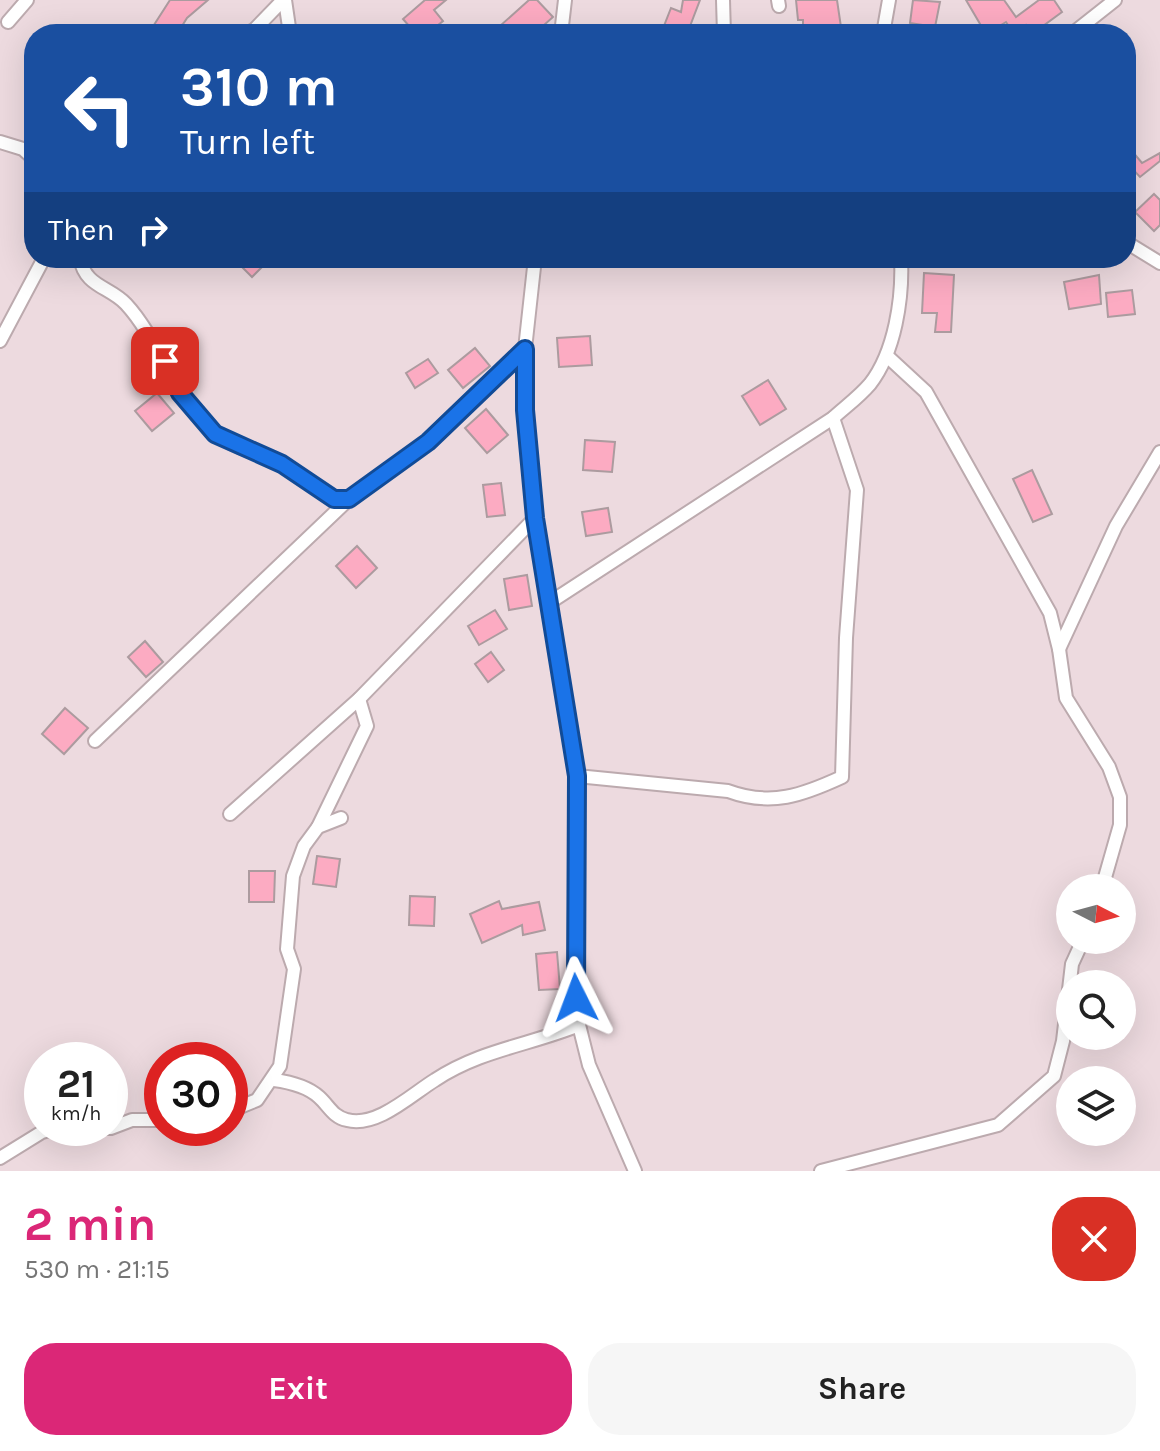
<!DOCTYPE html>
<html lang="en">
<head>
<meta charset="utf-8">
<style>
  body { margin:0; font-family:Karla,sans-serif; background:#f6f6f6; color:#222; height:100vh; display:flex; flex-direction:column; font-size:30px; white-space:nowrap }
  * { box-sizing:border-box; margin:0 }
  p { font-size:26px; color:#767676 }
  .icon { flex:none; width:44px; height:44px; fill:none; stroke:currentColor; stroke-width:2; stroke-linecap:round; stroke-linejoin:round }
  .map { position:relative; height:1171px; overflow:hidden }
  .details { display:flex; flex-direction:column; background:#fff; flex:1 }
  .details>* { flex:none }
  .hud { position:absolute; left:24px; top:24px; width:1112px; height:244px; border-radius:32px; box-shadow:0 8px 32px #0002; background:#1a4fa0; color:#fff; overflow:hidden }
  .needle { width:52px; rotate:96deg }
  .tools { position:absolute; left:1056px; top:874px; display:grid; gap:16px }
  .tools a { display:grid; place-items:center; width:80px; height:80px; border-radius:50%; background:#fff; box-shadow:0 8px 32px #0002; font-size:40px }
  .speed { position:absolute; left:24px; top:1042px; display:flex; gap:16px; font-size:40px; font-weight:700; text-align:center }
  .speed>* { display:grid; place-content:center; width:104px; height:104px; border-radius:50%; background:#fff; box-shadow:0 8px 32px #0002; line-height:1 }
  .speed small { font-size:20px; font-weight:400 }
  .speed .limit { border:12px solid #d22; background:#fff; color:#111 }
  .pin { position:absolute; display:grid; place-items:center; width:68px; height:68px; color:#fff; margin:-34px; border-radius:16px; box-shadow:0 4px 12px #0006 }
  .me { position:absolute; width:88px; margin:-44px; rotate:357deg; stroke-linejoin:round; filter:drop-shadow(0 0 6px #0008) }
  .turn { display:flex; align-items:center; gap:28px; height:168px; padding:0 24px; font-size:36px }
  .turn .icon { width:104px; height:104px; stroke-width:2.5 }
  .turn b { display:block; font-size:56px; line-height:68px }
  .then { display:flex; align-items:center; height:76px; padding:0 24px; background:#0003; gap:16px; font-size:30px }
  .round { display:grid; place-items:center; flex:none; width:84px; height:84px; border-radius:32px; background:#f6f6f6 }
  .overview { display:flex; align-items:center; justify-content:space-between; height:136px; padding:0 24px }
  h1 { font-size:48px; font-weight:700; line-height:60px; color:#db2777 }
  .cta { display:flex; gap:16px; margin-top:auto; padding:16px 24px }
  .cta a { flex:1; height:92px; border-radius:32px; background:#db2777; color:#fff; font-size:32px; font-weight:700; line-height:92px; text-align:center }
  .cta a+a { background:#f6f6f6; color:#222 }
  .map>svg:first-child { display:block }
  .building { fill:#fcabc2; stroke:#ac9b9f; stroke-width:2 }
  .lines { fill:none; stroke-linecap:round; stroke-linejoin:round }
  .minor-casing { stroke:#bcaaae; stroke-width:16 }
  .minor { stroke:#fff; stroke-width:12 }
  .route-casing { stroke:#114b97; stroke-width:20 }
  .route { stroke:#1a73e8; stroke-width:14 }
</style>
</head>
<body>
<div class="map">
<svg width="1160" height="1171" viewBox="0 0 1160 1171">
  <rect width="100%" height="100%" fill="#eddadf"/>
  <g class="building">
    <path d="M 170,0 L 208,0 L 187,18 L 177,34 L 160,34 L 152,28 Z"/>
    <path d="M 425,0 L 446,0 L 434,10 L 443,21 L 427,34 L 416,34 L 403,19 Z"/>
    <path d="M 529,0 L 537,0 L 553,17 L 534,34 L 491,34 Z"/>
    <path d="M 683,0 L 700,0 L 687,34 L 662,31 L 671,8 L 681,12 Z"/>
    <path d="M 796,0 L 837,0 L 841,27 L 824,27 L 824,34 L 803,34 L 803,20 L 798,20 Z"/>
    <path d="M 913,0 L 940,2 L 935,27 L 910,23 Z"/>
    <path d="M 966,0 L 1004,0 L 1016,17 L 1039,0 L 1054,0 L 1062,12 L 1032,34 L 1026,25 L 1014,34 L 1006,22 L 986,34 Z"/>
    <path d="M 1126,144 L 1142,163 L 1160,153 L 1160,161 L 1140,177 L 1126,162 Z"/>
    <path d="M 1154,194 L 1160,200 L 1160,225 L 1154,231 L 1135,212 Z"/>
    <path d="M 233,258 L 271,258 L 252,277 Z"/>
    <path d="M 924,273 L 954,275 L 951,332 L 935,332 L 937,313 L 922,313 Z"/>
    <path d="M 1099,275 L 1101,304 L 1069,309 L 1064,282 Z"/>
    <path d="M 1132,290 L 1135,314 L 1108,317 L 1106,293 Z"/>
    <path d="M 590,336 L 592,365 L 559,367 L 557,338 Z"/>
    <path d="M 475,348 L 490,366 L 463,388 L 448,370 Z"/>
    <path d="M 428,359 L 438,373 L 415,388 L 406,373 Z"/>
    <path d="M 768,380 L 786,409 L 760,425 L 742,396 Z"/>
    <path d="M 157,393 L 174,413 L 152,431 L 135,411 Z"/>
    <path d="M 486,409 L 508,435 L 487,453 L 465,428 Z"/>
    <path d="M 585,440 L 615,442 L 612,472 L 583,470 Z"/>
    <path d="M 1032,470 L 1052,514 L 1033,522 L 1013,479 Z"/>
    <path d="M 501,483 L 505,515 L 487,517 L 483,485 Z"/>
    <path d="M 608,508 L 612,532 L 586,536 L 582,512 Z"/>
    <path d="M 357,546 L 377,568 L 356,588 L 336,566 Z"/>
    <path d="M 527,575 L 532,606 L 509,610 L 504,579 Z"/>
    <path d="M 495,610 L 507,629 L 479,645 L 468,626 Z"/>
    <path d="M 145,641 L 163,662 L 146,677 L 128,657 Z"/>
    <path d="M 491,652 L 504,670 L 488,682 L 475,664 Z"/>
    <path d="M 65,708 L 88,728 L 64,754 L 42,734 Z"/>
    <path d="M 317,856 L 340,859 L 336,887 L 313,884 Z"/>
    <path d="M 249,871 L 275,871 L 274,902 L 249,902 Z"/>
    <path d="M 410,896 L 435,897 L 434,926 L 409,925 Z"/>
    <path d="M 499,901 L 502,909 L 539,902 L 545,930 L 523,935 L 522,925 L 482,943 L 470,914 Z"/>
    <path d="M 557,952 L 560,989 L 539,990 L 536,954 Z"/>
  </g>
  <g class="lines">
    <g class="minor-casing">
      <g id="minor">
        <path d="M 285,0 L 290,34"/>
        <path d="M 723,0 L 724,34"/>
        <path d="M 778,0 L 779,6"/>
        <path d="M 8,22 L 27,0"/>
        <path d="M 246,34 L 254,30 L 283,0"/>
        <path d="M 561,34 L 565,0"/>
        <path d="M 883,34 L 889,0"/>
        <path d="M 1072,34 L 1115,0"/>
        <path d="M 0,142 L 23,149 L 34,159"/>
        <path d="M 1126,242 L 1160,263"/>
        <path d="M 80,258 C 85,287 109,286 126,304 C 162,343 174,403 218,435 C 238,450 264,454 285,466 C 306,479 324,500 349,499 L 428,442 L 525,349"/>
        <path d="M 535,258 L 525,349 L 525,410 L 535,518 L 577,776 L 574,970 L 579,1025 L 589,1065 L 635,1171"/>
        <path d="M 782,259 L 789,258"/>
        <path d="M 0,341 L 44,258"/>
        <path d="M 887,356 L 926,392 L 1050,613 L 1059,649 L 1066,698 L 1109,767 L 1120,797 L 1120,825 L 1102,888"/>
        <path d="M 549,603 L 833,418 C 845,407 859,397 870,384 C 895,352 903,298 901,258"/>
        <path d="M 1059,649 L 1116,526 L 1160,452"/>
        <path d="M 95,741 L 349,499"/>
        <path d="M 577,776 L 728,791 C 771,807 803,795 842,777 L 846,638 L 857,490 L 833,418"/>
        <path d="M 230,814 L 359,699 L 535,518"/>
        <path d="M 318,827 L 367,726 L 359,699"/>
        <path d="M 274,1080 C 289,1082 307,1086 319,1097 C 329,1106 333,1117 347,1120 C 377,1128 412,1094 435,1080 C 480,1050 530,1045 579,1025"/>
        <path d="M 230,1111 L 257,1100 L 280,1066 L 294,969 L 287,949 L 293,876 L 304,846 L 318,827 L 341,818"/>
        <path d="M 97,1128 L 111,1128 L 132,1120 L 162,1120"/>
        <path d="M 0,1158 L 42,1132 L 57,1128"/>
        <path d="M 821,1171 L 998,1125 L 1054,1076 L 1063,1041 L 1072,964 L 1083,940"/>
      </g>
    </g>
    <use href="#minor" class="minor"/>
  </g>
  <g class="lines">
    <g class="route-casing">
      <path id="route" d="M 165,361 L 180,393 L 215,434 L 282,464 L 334,499 L 349,499 L 428,442 L 525,349 L 525,410 L 535,518 L 577,776 L 576,998"/>
    </g>
    <use href="#route" class="route"/>
  </g>
</svg>
<div class="tools">
<a><svg class="needle" viewBox="-14 -14 28 28"><path d="M0-13l5 13h-10z" fill="#e53935"/><path d="M0 13l5-13h-10z" fill="#767676"/></svg></a>
<a><svg class="icon" aria-label="search" viewBox="0 0 24 24"><circle cx="10" cy="10" r="6"/><path d="M15 15l6 6"/></svg></a>
<a><svg class="icon" aria-label="layers" viewBox="0 0 24 24"><path d="M12 4l9 5-9 5-9-5zM3 14l9 5 9-5"/></svg></a>
</div>
<div class="speed"><div>21<small>km/h</small></div><div class="limit">30</div></div>
<div class="pin" style="left:165px;top:361px;background:#d93025"><svg class="icon" aria-label="arrive" viewBox="0 0 24 24"><path d="M6 21V4h12l-3 4 3 4H6"/></svg></div>
<svg class="me" style="left:576px;top:998px" viewBox="-20 -20 40 40"><path d="M0-17L14 15 0 8-14 15z" fill="#1a73e8" stroke="#fff" stroke-width="4"/></svg>
<div class="hud">
<div class="turn"><svg class="icon" aria-label="left" viewBox="0 0 24 24"><path d="M17 20v-9H6M10 6l-5 5 5 5"/></svg><div><b>310 m</b>Turn left</div></div>
<div class="then">Then<svg class="icon" aria-label="right" viewBox="0 0 24 24"><path d="M7 20v-9h11M14 6l5 5-5 5"/></svg></div>
</div>
</div>
<section class="details">
<div class="overview"><div><h1>2 min</h1><p>530 m · 21:15</p></div><a class="round" style="background:#d93025;color:#fff"><svg class="icon" aria-label="close" viewBox="0 0 24 24"><path d="M6 6l12 12M18 6L6 18"/></svg></a></div>
<div class="cta"><a>Exit</a><a>Share</a></div>
</section>
</body>
</html>
